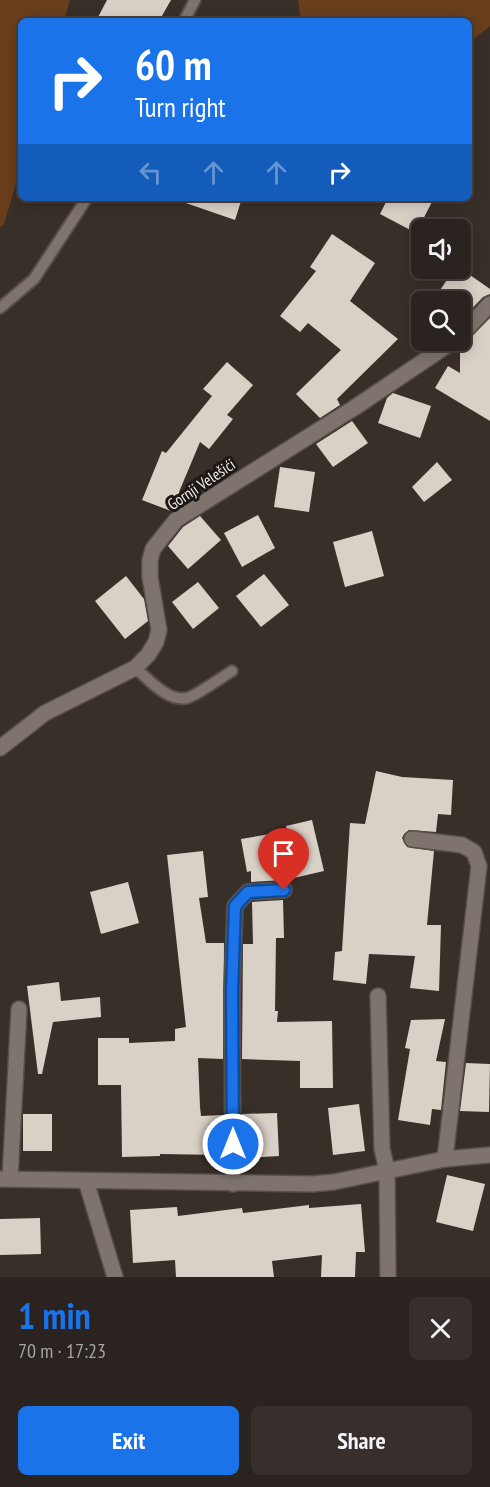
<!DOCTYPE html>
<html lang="en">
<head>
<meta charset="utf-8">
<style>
  body { margin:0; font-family:"PT Sans Narrow",sans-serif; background:#372f2c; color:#f1f3f6; height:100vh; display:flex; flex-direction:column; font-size:22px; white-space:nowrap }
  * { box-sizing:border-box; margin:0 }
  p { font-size:20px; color:#a6a4a4 }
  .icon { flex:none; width:33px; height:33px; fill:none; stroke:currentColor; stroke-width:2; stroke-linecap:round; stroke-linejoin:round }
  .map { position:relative; height:1277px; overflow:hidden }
  .sheet { display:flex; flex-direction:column; background:#2b231f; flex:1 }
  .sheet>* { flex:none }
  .top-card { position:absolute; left:18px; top:18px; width:454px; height:183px; border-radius:9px; box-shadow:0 3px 15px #0003,0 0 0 2px #47403d; background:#1a73e8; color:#fff; overflow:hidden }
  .controls { position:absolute; left:411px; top:219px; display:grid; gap:12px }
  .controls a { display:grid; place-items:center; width:60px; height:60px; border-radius:9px; background:#2b231f; box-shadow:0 3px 15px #0003,0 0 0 2px #47403d; font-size:30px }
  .pin { position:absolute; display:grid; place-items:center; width:51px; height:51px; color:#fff; margin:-62px -26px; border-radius:50% 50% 50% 0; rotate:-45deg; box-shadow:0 0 6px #0007 }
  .pin .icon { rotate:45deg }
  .me { position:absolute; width:66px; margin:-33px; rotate:0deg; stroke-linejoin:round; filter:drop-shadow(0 0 4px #0008) }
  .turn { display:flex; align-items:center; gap:21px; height:126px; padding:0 18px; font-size:27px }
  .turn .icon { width:78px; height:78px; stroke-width:2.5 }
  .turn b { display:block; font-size:42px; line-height:51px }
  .lanes { display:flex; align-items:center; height:57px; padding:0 18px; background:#0003; justify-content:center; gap:30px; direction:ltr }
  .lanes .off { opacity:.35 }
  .round { display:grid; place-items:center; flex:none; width:63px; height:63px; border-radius:9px; background:#372f2c }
  .summary { display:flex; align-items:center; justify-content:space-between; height:102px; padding:0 18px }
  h1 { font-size:36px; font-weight:600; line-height:45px; color:#1a73e8 }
  .cta { display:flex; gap:12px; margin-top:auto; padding:12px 18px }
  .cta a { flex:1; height:69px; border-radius:9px; background:#1a73e8; color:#fff; font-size:24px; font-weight:600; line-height:69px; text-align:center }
  .cta a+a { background:#372f2c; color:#f1f3f6 }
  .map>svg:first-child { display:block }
  .green { fill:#6a3e1b }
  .building { fill:#d9d0c6 }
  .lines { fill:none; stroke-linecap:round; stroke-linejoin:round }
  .service-casing { stroke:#564e49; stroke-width:14 }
  .minor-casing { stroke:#564e49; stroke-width:18 }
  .service { stroke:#7e746d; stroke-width:10 }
  .minor { stroke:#7e746d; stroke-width:15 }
  .route-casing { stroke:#114b97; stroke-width:15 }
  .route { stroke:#1a73e8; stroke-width:10 }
  .labels { text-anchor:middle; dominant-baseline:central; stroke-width:6; stroke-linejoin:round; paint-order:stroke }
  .street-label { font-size:16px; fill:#f1ebe6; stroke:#1d1816 }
</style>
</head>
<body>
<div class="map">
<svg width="490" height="1277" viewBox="0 0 490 1277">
  <rect width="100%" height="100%" fill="#392f29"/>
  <g class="green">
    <path d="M 0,0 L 70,0 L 64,21 L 21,21 L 21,167 L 4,224 L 0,227 Z"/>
    <path d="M 298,0 L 490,0 L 490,26 L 470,42 L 470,21 L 301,21 Z"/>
  </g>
  <g class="building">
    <path d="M 107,0 L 171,0 L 159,21 L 96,21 Z"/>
    <path d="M 180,198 L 242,198 L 235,220 L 180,201 Z"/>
    <path d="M 388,198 L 434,198 L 416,233 L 380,214 Z"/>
    <path d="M 332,234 L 375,263 L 350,301 L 398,339 L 337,399 L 340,405 L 320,418 L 296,394 L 341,350 L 308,323 L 300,332 L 280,316 L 316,271 L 310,267 Z"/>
    <path d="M 455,268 L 460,268 L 490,289 L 490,294 L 483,297 L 460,321 L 460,302 L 432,302 Z"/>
    <path d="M 490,318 L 490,421 L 435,388 L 448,366 L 460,373 L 460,348 Z"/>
    <path d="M 227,362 L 253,385 L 227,415 L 233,419 L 209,449 L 200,442 L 179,492 L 187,501 L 171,511 L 142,500 L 162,451 L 166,453 L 212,396 L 203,389 Z"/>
    <path d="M 393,393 L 431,406 L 420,438 L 378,423 L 387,398 Z"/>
    <path d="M 352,421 L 368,443 L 333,467 L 316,444 Z"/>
    <path d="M 437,462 L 452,480 L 424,502 L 412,487 Z"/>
    <path d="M 280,467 L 315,472 L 309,512 L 274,507 Z"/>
    <path d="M 258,515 L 275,548 L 242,567 L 224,533 Z"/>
    <path d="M 200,516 L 221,540 L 188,569 L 168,546 L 183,527 Z"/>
    <path d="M 372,531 L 384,576 L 345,587 L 333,542 Z"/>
    <path d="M 264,574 L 289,605 L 261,627 L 236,596 Z"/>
    <path d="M 126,576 L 144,599 L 148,621 L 125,639 L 95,601 Z"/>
    <path d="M 198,582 L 219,608 L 193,629 L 172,602 Z"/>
    <path d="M 376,771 L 402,777 L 453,780 L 451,815 L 438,814 L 436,832 L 409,830 L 404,834 L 402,838 L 407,847 L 434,851 L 427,925 L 441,925 L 439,991 L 410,988 L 415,956 L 369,954 L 366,984 L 333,980 L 335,952 L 342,951 L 350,823 L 365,824 Z"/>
    <path d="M 312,820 L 324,871 L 285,880 L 251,882 L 251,871 L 247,872 L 241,839 L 287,831 L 286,826 Z"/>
    <path d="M 203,851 L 208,897 L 199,898 L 206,943 L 224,943 L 223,1059 L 198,1058 L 200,1107 L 201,1116 L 223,1115 L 223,1155 L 160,1154 L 160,1156 L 122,1157 L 121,1085 L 98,1085 L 98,1038 L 129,1038 L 129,1043 L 175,1041 L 175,1029 L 186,1027 L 167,855 Z"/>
    <path d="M 128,882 L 139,923 L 101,934 L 90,892 Z"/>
    <path d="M 283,900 L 284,938 L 276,938 L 275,1011 L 278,1011 L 277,1022 L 332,1021 L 333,1088 L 300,1088 L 300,1061 L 242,1059 L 243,944 L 253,944 L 252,902 Z"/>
    <path d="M 59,982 L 61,1001 L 100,997 L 101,1017 L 53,1022 L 42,1074 L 38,1074 L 27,986 Z"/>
    <path d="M 445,1019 L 436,1061 L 446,1062 L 441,1110 L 432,1109 L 430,1125 L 398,1120 L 410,1049 L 405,1048 L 411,1020 Z"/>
    <path d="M 466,1063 L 490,1064 L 489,1112 L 460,1111 Z"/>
    <path d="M 359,1104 L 365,1151 L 333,1155 L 328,1108 Z"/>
    <path d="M 277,1113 L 279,1156 L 243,1158 L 242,1114 Z"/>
    <rect x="23" y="1114" width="29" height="37"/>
    <path d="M 447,1175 L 485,1184 L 473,1231 L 436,1222 Z"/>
    <path d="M 361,1204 L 365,1252 L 356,1252 L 355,1277 L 321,1277 L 322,1255 L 272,1261 L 274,1277 L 176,1277 L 175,1260 L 133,1263 L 130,1210 L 177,1207 L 178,1216 L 242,1208 L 243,1213 L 309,1205 L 309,1208 Z"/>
    <path d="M 40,1218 L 41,1254 L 0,1255 L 0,1219 Z"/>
  </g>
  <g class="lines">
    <g class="service-casing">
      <g id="service">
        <path d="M 184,21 L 195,0"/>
        <path d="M 0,308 L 34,279 L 87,198"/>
        <path d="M 135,668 C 149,679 167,702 187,698 C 196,696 222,677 232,671"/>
      </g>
    </g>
    <g class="minor-casing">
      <g id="minor">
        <path d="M 460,336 L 490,304"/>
        <path d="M 0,748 L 45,713 L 135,668 L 148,655 L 156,642 L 159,630 L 150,577 L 150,560 L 153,549 L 176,520 L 354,408 L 455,340"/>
        <path d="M 412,839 L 462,845 L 474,852 L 479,866 L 445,1159"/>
        <path d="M 378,996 L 382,1149 L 387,1170 L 388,1277"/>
        <path d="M 0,1179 L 312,1184 L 334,1182 L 445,1159 L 490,1155"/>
        <path d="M 10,1179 L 19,1009"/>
        <path d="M 86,1181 L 115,1277"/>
        <path d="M 233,1184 L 232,991 L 235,906 L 248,892 L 284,890"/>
      </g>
    </g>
    <use href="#service" class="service"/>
    <use href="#minor" class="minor"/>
  </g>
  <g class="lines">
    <g class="route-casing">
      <path id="route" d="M 233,1144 L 232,991 L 235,906 L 248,892 L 284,890"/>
    </g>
    <use href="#route" class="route"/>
  </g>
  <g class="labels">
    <g class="street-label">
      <text transform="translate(201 484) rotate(-34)">Gornji Velešići</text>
    </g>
  </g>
</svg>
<div class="controls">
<a><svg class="icon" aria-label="sound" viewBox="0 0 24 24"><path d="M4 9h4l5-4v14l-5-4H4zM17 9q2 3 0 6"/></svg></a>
<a><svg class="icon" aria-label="search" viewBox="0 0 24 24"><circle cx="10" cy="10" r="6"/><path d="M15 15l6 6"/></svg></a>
</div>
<div class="pin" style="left:284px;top:890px;background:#d93025"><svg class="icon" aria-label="arrive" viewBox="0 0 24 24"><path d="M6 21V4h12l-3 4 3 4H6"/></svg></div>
<svg class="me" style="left:233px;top:1144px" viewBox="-20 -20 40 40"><circle r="17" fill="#1a73e8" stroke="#fff" stroke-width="3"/><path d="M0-11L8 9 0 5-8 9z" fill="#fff"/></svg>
<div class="top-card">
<div class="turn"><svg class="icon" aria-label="right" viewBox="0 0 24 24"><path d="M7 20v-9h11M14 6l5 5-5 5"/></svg><div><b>60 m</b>Turn right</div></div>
<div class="lanes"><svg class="icon off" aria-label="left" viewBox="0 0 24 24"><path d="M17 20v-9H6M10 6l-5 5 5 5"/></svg><svg class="icon off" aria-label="ahead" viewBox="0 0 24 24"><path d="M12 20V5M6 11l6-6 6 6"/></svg><svg class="icon off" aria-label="ahead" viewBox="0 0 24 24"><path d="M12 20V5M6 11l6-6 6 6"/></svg><svg class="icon" aria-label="right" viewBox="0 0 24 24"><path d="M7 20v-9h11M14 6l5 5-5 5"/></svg></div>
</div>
</div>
<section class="sheet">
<div class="summary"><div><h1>1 min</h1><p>70 m · 17:23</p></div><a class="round"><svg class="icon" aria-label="close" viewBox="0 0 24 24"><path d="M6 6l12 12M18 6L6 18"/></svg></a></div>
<div class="cta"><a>Exit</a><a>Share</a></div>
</section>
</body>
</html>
